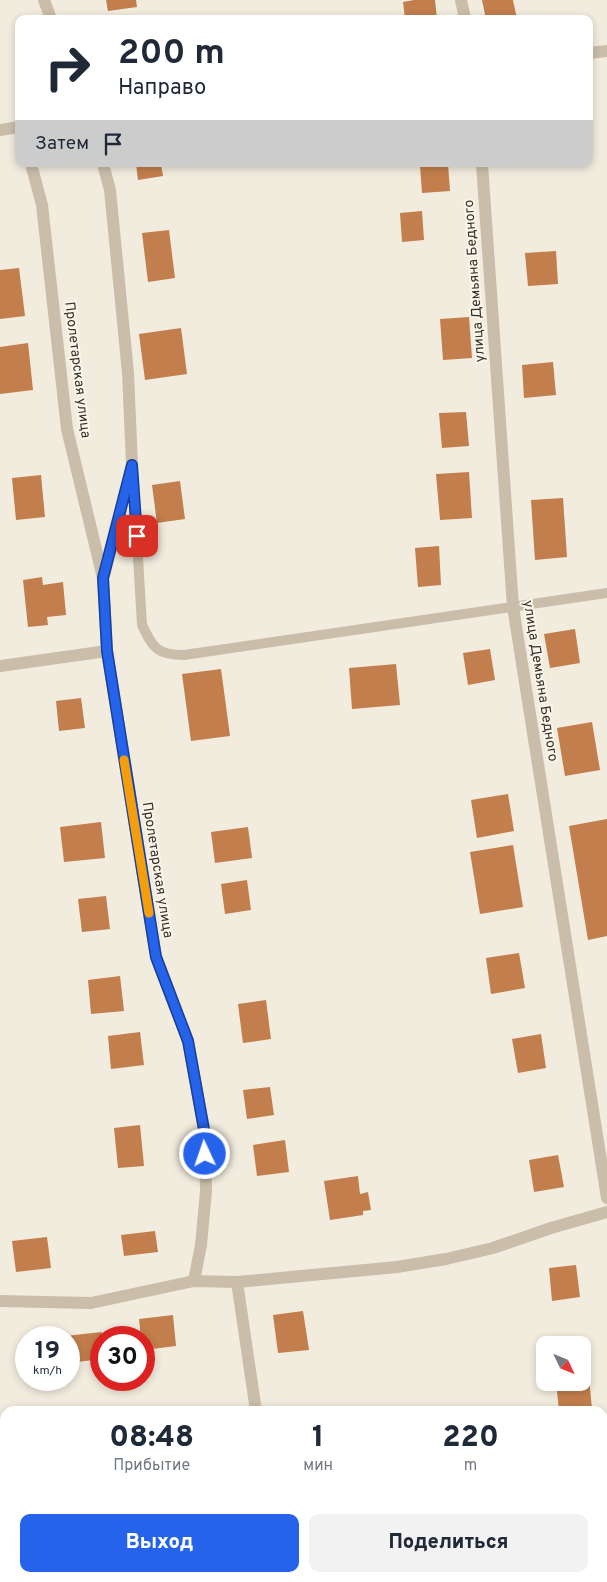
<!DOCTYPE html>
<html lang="ru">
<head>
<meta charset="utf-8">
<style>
  body { margin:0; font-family:Overpass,sans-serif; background:#f2f2f3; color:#1f2937; height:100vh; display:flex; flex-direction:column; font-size:19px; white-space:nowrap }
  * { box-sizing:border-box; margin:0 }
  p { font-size:16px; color:#747a83 }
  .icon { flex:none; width:28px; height:28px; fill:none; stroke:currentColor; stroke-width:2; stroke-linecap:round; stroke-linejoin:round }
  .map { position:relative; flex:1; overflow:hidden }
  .drawer { position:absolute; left:0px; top:1406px; width:608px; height:176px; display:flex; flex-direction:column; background:#fff; border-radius:15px 15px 0 0; box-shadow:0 2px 8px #0003 }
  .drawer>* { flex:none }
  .guide { position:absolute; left:15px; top:15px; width:578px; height:152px; border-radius:10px; box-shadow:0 2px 8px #0003; background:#fff; color:#1f2937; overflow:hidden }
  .needle { width:32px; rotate:133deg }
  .buttons { position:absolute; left:536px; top:1336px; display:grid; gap:10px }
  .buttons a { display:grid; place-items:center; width:55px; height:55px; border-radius:10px; background:#fff; box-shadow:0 2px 8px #0003; font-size:25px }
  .speed { position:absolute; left:15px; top:1326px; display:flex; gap:10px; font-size:25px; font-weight:700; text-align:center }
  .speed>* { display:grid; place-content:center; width:65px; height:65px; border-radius:50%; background:#fff; box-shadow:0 2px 8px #0003; line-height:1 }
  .speed small { font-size:12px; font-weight:400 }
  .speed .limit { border:8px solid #d22; background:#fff; color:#111 }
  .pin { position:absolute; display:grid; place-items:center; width:42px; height:42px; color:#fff; margin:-21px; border-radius:10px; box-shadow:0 2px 8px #0006 }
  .me { position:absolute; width:55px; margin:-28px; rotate:357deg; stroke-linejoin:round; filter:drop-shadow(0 0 4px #0008) }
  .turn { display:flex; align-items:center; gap:18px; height:105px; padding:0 20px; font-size:22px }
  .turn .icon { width:65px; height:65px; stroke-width:2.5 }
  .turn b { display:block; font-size:35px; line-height:42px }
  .then { display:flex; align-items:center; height:48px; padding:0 20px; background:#0003; gap:10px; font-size:19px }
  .eta { display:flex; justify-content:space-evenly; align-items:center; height:85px; text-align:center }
  .eta b { font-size:30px; font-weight:800; line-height:35px }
  .action { display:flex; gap:10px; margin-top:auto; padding:10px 20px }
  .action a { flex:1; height:58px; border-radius:10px; background:#2563eb; color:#fff; font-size:20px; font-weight:800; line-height:58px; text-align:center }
  .action a+a { background:#f2f2f3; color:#1f2937 }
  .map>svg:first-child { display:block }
  .building { fill:#c27e4c }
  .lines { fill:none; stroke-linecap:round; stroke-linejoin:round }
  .service { stroke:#cabeaa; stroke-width:10 }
  .minor { stroke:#cabeaa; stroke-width:12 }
  .route-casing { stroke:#184099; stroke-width:12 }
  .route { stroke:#2563eb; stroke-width:9 }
  .slow { stroke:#f59e0b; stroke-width:9 }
  .labels { text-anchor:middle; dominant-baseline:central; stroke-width:4; stroke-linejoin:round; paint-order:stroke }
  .street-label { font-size:14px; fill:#373029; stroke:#f9f5ea }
</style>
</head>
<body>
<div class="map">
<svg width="607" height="1582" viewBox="0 0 607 1582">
  <rect width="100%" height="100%" fill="#f2ecde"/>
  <g class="building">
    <path d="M 106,0 L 136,0 L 137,7 L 108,11 Z"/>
    <path d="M 414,0 L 435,0 L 437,19 L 405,19 L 403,2 Z"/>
    <path d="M 482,0 L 513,0 L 517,19 L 486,19 Z"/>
    <path d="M 136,164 L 161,164 L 163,176 L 138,180 Z"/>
    <path d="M 438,164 L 448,164 L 450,191 L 422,193 L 420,166 Z"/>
    <path d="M 422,211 L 424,240 L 402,242 L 400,213 Z"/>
    <path d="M 169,230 L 175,278 L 148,282 L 142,233 Z"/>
    <path d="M 556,251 L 558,284 L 528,286 L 525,253 Z"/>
    <path d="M 19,268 L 25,316 L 0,319 L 0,270 Z"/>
    <path d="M 469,317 L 472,358 L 443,360 L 440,319 Z"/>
    <path d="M 181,328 L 187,374 L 145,380 L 139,334 Z"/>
    <path d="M 28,343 L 33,390 L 0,394 L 0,347 Z"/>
    <path d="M 553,362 L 556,395 L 524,398 L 522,365 Z"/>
    <path d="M 466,412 L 469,446 L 442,448 L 439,413 Z"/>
    <path d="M 469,472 L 472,518 L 440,520 L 436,474 Z"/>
    <path d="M 41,475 L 45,517 L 16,520 L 12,478 Z"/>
    <path d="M 180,481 L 185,519 L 157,523 L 152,485 Z"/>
    <path d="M 563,498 L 567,557 L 535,560 L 531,500 Z"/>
    <path d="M 439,546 L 441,585 L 418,587 L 415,548 Z"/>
    <path d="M 42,577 L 43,585 L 63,582 L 66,615 L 47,617 L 48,625 L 28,627 L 23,580 Z"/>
    <path d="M 575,629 L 580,663 L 550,668 L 544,634 Z"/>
    <path d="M 490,649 L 495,680 L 468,685 L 463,653 Z"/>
    <path d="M 396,664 L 400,705 L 352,709 L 349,668 Z"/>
    <path d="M 221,669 L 230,736 L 191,741 L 182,674 Z"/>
    <path d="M 81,698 L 85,728 L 59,731 L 56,701 Z"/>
    <path d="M 592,722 L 600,770 L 565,776 L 557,728 Z"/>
    <path d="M 508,794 L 514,831 L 477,838 L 471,800 Z"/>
    <path d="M 607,819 L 607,936 L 588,940 L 569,826 Z"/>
    <path d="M 101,822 L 105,858 L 64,862 L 60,827 Z"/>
    <path d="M 248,827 L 252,858 L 215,863 L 211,832 Z"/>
    <path d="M 513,845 L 523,907 L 480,914 L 470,852 Z"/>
    <path d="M 247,880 L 251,910 L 225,914 L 221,884 Z"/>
    <path d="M 106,896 L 110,929 L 82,932 L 78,899 Z"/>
    <path d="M 519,953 L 525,988 L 491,994 L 486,958 Z"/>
    <path d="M 120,976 L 124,1011 L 91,1014 L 88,980 Z"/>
    <path d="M 266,1000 L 271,1039 L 243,1043 L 238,1004 Z"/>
    <path d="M 140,1032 L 144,1065 L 111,1069 L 108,1036 Z"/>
    <path d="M 541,1034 L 546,1068 L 518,1073 L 512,1039 Z"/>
    <path d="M 270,1087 L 274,1115 L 247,1119 L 243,1090 Z"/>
    <path d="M 140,1125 L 144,1166 L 118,1168 L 114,1128 Z"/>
    <path d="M 285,1140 L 289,1172 L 257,1176 L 253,1145 Z"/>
    <path d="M 558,1155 L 564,1187 L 534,1192 L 529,1160 Z"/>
    <path d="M 358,1176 L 360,1194 L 368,1192 L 371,1210 L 363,1211 L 363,1215 L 330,1220 L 324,1181 Z"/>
    <path d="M 155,1231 L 158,1252 L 124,1256 L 121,1235 Z"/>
    <path d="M 47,1237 L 51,1268 L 16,1272 L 12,1241 Z"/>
    <path d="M 576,1265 L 580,1297 L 552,1301 L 549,1268 Z"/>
    <path d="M 303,1311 L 309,1350 L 278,1353 L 273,1315 Z"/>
    <path d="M 173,1315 L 176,1346 L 144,1350 L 144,1338 L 141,1338 L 139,1319 Z"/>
    <path d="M 102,1332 L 101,1359 L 69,1363 L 69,1338 L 65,1336 Z"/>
    <path d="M 589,1377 L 592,1409 L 559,1411 L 556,1382 L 582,1382 L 582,1378 Z"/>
  </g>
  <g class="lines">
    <path class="service" d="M 133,473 L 142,625 C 153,648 157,655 184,655 L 607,593"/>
    <g class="minor">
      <path d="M 44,0 L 51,19"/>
      <path d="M 461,0 L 465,19"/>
      <path d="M 589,53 L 607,51"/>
      <path d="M 0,130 L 19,127"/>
      <path d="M 31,164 L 42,205 L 67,429 L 103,578 L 107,651 L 156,957 L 188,1041 L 205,1135 L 206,1191 L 201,1245 L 194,1281"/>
      <path d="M 103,164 L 110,190 L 128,373 L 132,465 L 104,576"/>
      <path d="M 482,164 L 513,607 L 607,1198"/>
      <path d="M 0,666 L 107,651"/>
      <path d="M 237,1282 L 256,1411"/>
      <path d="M 0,1301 L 91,1303 L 194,1281 L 237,1282 L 397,1267 L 446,1259 L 493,1248 L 551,1228 L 607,1212"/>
      <path d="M 281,1578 L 282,1582"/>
    </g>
  </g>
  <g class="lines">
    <g class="route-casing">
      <path id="route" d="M 137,536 L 132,465 L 103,578 L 107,651 L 156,957 L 188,1041 L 205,1135 L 205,1154"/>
    </g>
    <use href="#route" class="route"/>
    <path class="slow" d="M 124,760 L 149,913"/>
  </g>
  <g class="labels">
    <g class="street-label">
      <text transform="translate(475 281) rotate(-94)">улица Демьяна Бедного</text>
      <text transform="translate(77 370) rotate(83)">Пролетарская улица</text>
      <text transform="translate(540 681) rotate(81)">улица Демьяна Бедного</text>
      <text transform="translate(157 870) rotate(81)">Пролетарская улица</text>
    </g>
  </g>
</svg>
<div class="buttons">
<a><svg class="needle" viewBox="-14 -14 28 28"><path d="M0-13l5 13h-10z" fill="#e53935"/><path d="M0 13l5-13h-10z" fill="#747a83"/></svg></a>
</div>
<div class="speed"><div>19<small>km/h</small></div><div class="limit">30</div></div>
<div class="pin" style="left:137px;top:536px;background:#d93025"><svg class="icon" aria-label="arrive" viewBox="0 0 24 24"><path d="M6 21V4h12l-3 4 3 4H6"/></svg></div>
<svg class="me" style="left:205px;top:1154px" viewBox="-20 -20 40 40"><circle r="17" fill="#2563eb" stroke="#fff" stroke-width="3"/><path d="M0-11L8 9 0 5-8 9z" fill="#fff"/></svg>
<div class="guide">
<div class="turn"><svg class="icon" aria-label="right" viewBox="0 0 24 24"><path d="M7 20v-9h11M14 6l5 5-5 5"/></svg><div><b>200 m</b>Направо</div></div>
<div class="then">Затем<svg class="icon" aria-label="arrive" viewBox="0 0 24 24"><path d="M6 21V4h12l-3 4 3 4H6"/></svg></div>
</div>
<section class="drawer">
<div class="eta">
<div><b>08:48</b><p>Прибытие</p></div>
<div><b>1</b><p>мин</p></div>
<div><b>220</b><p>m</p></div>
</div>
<div class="action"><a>Выход</a><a>Поделиться</a></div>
</section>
</div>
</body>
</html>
